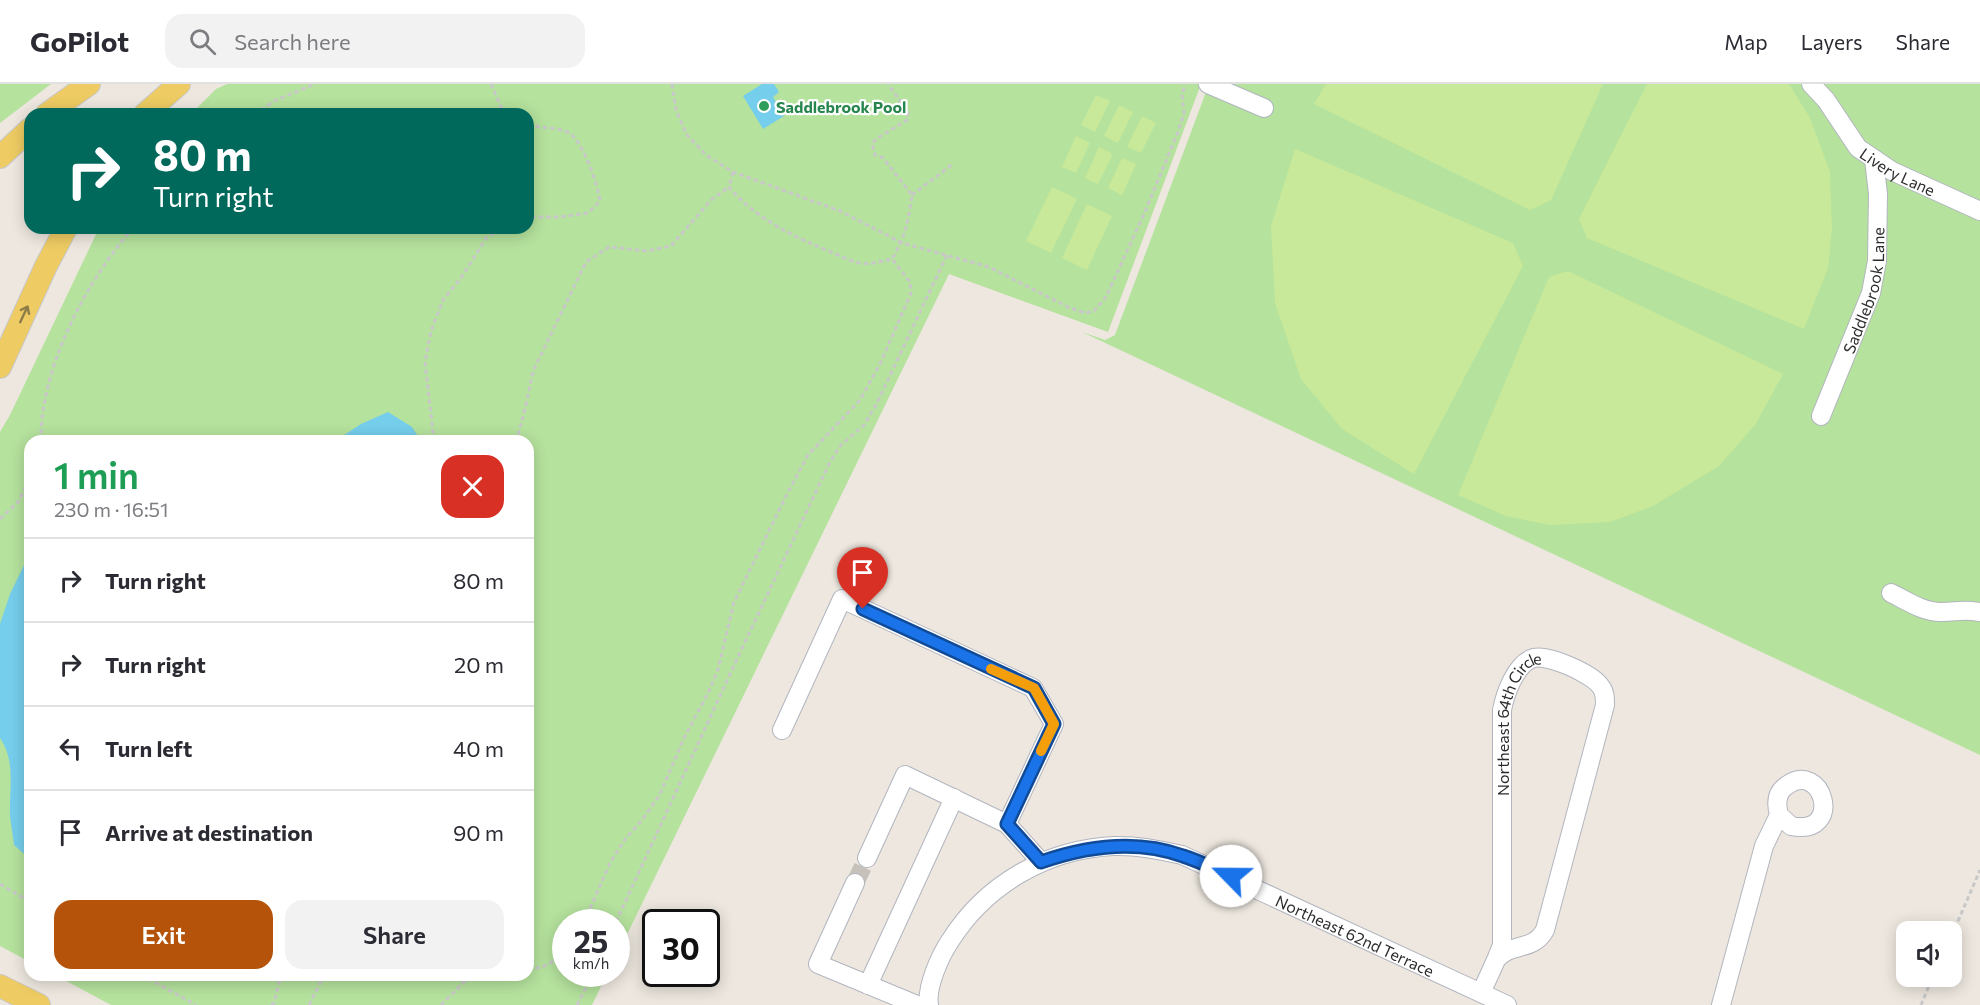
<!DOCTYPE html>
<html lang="en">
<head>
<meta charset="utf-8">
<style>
  body { margin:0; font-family:Commissioner,sans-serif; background:#f2f2f3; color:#2b2b33; height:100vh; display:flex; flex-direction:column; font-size:22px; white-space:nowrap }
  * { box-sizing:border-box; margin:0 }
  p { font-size:20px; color:#7c7c81 }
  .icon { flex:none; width:33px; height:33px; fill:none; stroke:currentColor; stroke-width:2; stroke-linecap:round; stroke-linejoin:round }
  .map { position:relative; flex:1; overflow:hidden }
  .drawer { position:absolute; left:24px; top:351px; width:510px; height:546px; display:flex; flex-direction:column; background:#fff; border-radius:18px; box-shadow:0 3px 15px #0003 }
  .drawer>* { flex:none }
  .top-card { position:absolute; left:24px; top:24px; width:510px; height:126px; border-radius:18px; box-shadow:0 3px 15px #0003; background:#00695c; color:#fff; overflow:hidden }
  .tools { position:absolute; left:1896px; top:837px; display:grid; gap:12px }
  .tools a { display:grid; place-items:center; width:66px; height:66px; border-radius:12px; background:#fff; box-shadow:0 3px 15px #0003; font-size:30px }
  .speed { position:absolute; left:552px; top:825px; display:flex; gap:12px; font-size:30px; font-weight:700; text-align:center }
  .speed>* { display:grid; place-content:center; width:78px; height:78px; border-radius:50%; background:#fff; box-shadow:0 3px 15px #0003; line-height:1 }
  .speed small { font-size:15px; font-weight:400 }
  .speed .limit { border:3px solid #111; border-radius:9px; background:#fff; color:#111 }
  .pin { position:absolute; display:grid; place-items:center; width:51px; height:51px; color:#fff; margin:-62px -26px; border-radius:50% 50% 50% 0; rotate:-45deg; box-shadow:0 0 6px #0007 }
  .pin .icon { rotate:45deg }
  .me { position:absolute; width:66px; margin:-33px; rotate:293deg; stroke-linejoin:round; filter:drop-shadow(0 0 4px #0008) }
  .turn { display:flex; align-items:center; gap:21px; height:126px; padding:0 30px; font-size:27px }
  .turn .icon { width:78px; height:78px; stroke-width:2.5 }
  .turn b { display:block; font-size:42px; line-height:51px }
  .round { display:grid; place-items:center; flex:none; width:63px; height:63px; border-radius:18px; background:#f2f2f3 }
  .summary { display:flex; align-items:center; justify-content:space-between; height:102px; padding:0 30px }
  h1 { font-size:36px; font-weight:600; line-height:45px; color:#1e9e55 }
  .button { display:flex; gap:12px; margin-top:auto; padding:12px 30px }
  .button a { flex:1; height:69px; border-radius:18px; background:#b45309; color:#fff; font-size:24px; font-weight:600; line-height:69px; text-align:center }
  .button a+a { background:#f2f2f3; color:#2b2b33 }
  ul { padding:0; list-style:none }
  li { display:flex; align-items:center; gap:18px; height:84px; padding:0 30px; border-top:2px solid #e1e1e2 }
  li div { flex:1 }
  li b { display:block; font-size:22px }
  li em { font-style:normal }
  header { display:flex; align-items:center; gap:36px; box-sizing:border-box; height:84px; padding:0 30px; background:#fff; border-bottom:2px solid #e1e1e2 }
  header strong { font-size:28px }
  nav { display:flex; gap:33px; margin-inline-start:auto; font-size:21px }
  .search { width:420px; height:54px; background:#f2f2f3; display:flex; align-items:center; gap:15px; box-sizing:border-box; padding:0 21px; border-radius:18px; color:#7c7c81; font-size:22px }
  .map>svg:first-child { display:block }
  .green { fill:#b5e29d }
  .pitch { fill:#c8e999 }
  .water { fill:#75ceec }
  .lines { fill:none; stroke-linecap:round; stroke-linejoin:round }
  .minor-tunnel { stroke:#c6c2bb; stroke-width:18; stroke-dasharray:18 9; stroke-linecap:butt }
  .minor-casing { stroke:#b2b5bf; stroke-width:20 }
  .major-casing { stroke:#c8c8c8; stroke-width:24 }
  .path { stroke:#c8c8c8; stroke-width:3; stroke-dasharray:4.5 3; stroke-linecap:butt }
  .minor { stroke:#fff; stroke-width:18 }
  .major { stroke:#eecc63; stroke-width:22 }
  .oneway { stroke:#8d7c48 }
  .route-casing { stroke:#114b97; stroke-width:15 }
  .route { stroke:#1a73e8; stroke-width:10 }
  .slow { stroke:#f59e0b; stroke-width:10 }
  .leisure-dot { fill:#2e9e5b; stroke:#fff; stroke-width:2 }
  .labels { text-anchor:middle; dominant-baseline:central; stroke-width:4.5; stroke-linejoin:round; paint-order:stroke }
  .leisure-label { font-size:16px; font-weight:bold; fill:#27864d; stroke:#fff; text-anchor:start }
  .street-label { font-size:16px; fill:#2c2c2c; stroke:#fff }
</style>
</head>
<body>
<header>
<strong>GoPilot</strong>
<div class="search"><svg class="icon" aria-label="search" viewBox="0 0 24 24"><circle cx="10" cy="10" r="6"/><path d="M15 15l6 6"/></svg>Search here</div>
<nav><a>Map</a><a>Layers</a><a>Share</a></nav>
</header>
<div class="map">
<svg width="1980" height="921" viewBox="0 0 1980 921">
  <rect width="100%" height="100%" fill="#ede7df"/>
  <g class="green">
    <path d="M 0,0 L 51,0 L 0,39 Z"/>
    <path d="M 227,0 L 1201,0 L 1108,248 L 949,190 L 617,871 L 616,838 L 566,838 L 566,890 L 607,890 L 592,921 L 111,921 L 55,891 L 528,891 L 528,357 L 30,357 L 30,878 L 0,862 L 0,348 L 10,331 L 99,144 L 528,144 L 528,30 L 191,30 L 216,5 Z"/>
    <path d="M 1209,0 L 1980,0 L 1980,671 L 1082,248 L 1105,256 L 1115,251 Z"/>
  </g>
  <g class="pitch">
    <path d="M 1326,0 L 1603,0 L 1551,116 L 1530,126 L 1314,20 Z"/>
    <path d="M 1647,0 L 1789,0 L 1810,34 L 1830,88 L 1832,146 L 1828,184 L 1804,245 L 1587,154 L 1579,135 Z"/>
    <path d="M 1096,11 L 1110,17 L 1095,48 L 1081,41 Z"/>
    <path d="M 1119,21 L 1133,28 L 1118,59 L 1104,52 Z"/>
    <path d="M 1142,32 L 1156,39 L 1141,69 L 1127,63 Z"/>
    <path d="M 1076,52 L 1090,59 L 1076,89 L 1062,83 Z"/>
    <path d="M 1099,63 L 1113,70 L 1098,100 L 1085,94 Z"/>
    <path d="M 1295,65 L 1513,159 L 1523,182 L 1414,390 L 1342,345 L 1301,295 L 1275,219 L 1271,142 Z"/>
    <path d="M 1122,74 L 1136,80 L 1122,111 L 1108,104 Z"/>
    <path d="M 1052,103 L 1077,115 L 1051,169 L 1026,157 Z"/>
    <path d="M 1087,120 L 1112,132 L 1087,186 L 1062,174 Z"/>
    <path d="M 1568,187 L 1783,290 L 1755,341 L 1719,382 L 1653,422 L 1610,438 L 1550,441 L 1506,432 L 1458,411 L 1549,193 Z"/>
  </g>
  <g class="water">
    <path d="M 762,0 L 774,0 L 779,8 L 773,13 L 784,32 L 763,45 L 743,12 Z"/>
    <path d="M 388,328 L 412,343 L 421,357 L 335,357 L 361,340 Z"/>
    <path d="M 30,469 L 30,775 L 14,761 C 13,751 11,742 10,732 C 9,705 16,677 0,654 L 0,540 L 10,510 Z"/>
  </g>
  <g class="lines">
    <path class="minor-tunnel" d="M 855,799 L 867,774"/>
    <g class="minor-casing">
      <g id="minor">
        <path d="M 1208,0 L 1264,24"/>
        <path id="s1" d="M 1811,0 L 1826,16 L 1858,64 L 1892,87 L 1980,127"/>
        <path id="s2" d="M 1821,332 L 1871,209 L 1877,177 L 1878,110 L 1874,75"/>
        <path d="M 1891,509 C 1907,517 1923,528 1941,528 C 1957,528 1962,525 1980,528"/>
        <path d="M 782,646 L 842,515 L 1033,604 L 1054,640 L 1007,740 L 1041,778"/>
        <path d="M 867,774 L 905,691 L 1007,740"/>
        <path d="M 855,799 L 818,880 L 917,921"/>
        <path d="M 868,901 L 954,714"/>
        <path id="s3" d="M 1481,909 L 1496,876 L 1502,861 L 1502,626 C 1505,610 1515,582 1531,575 C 1545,568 1593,590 1601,603 C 1605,608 1605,614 1605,621 L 1545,846 C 1532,869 1511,857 1496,876"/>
        <path id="s4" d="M 929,921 C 926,903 940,872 950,857 C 986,800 1047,765 1114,762 C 1137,761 1161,766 1182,771 L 1507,921"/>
        <path d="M 1721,921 L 1764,762 L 1779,731 C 1776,720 1776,709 1786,702 C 1823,674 1845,753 1791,742 L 1779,731"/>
      </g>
    </g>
    <g class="major-casing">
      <g id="major">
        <path d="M 47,30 L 89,0"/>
        <path d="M 145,30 L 179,0"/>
        <path d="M 0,73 L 30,45"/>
        <path d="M 0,283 L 46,182 L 66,144"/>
        <path d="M 0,902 L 39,921"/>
      </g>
    </g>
    <g class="path">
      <path d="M 491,0 L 501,23 L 508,30"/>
      <path d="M 672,0 L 676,26 L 687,51 L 706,71 L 733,88 L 840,127 L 902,159 L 989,183 L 1068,223 L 1085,229 L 1094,227 L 1106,213 L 1144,130 L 1178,48 L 1184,29 L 1182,11 L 1185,0"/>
      <path d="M 255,30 L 274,17 L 315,0"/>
      <path d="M 528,41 C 542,44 557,43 569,49 C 583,57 598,101 600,117 L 588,129 L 560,133 L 528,133"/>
      <path d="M 733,88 L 729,103 C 755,134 792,152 829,167 C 839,171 849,177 860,179 C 870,181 881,177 892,175 C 906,152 908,137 912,111 L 883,74 L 875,71 L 872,60 L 876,55 L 907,36 L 908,28 L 888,0"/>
      <path d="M 912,111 L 954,79"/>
      <path d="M 41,357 C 40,285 86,197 133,144"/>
      <path d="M 434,357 L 425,278 L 431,247 L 443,216 L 461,194 L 487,153 L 504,144"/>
      <path d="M 514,357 L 518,351 L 525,325 L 533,287 L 586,178 L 609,163 L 647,167 L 671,162 L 711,116 L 729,103"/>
      <path d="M 0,435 L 19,417 L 30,393"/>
      <path d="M 0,800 L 30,818"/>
      <path d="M 584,838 L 611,777 L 626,754 L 642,736 L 659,712 L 684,654 L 707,611 L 718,586 L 734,518 L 787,410 L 808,371 L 860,316 L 880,280 L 911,209 L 910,198 L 892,175"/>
      <path d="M 616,838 L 737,575 L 829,380 L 840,362 L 864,341 L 876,321 L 947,171"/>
      <path d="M 1952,851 L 1980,786"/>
      <path d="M 528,883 L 541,884 L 566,870"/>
      <path d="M 142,891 L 196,921"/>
      <path d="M 271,921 L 274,919 L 281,891"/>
      <path d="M 309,921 L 324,891"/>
      <path d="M 441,921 L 471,891"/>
      <path d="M 577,921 L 593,890"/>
      <path d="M 1921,921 L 1933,892"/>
    </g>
    <use href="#minor" class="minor"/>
    <use href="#major" class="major"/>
  </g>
  <defs><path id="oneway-shaft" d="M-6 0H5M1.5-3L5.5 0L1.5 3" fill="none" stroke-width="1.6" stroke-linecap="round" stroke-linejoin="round" transform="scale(1.5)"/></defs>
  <use class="oneway" href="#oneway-shaft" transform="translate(24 230) rotate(-65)"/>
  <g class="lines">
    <g class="route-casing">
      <path id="route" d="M 863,525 L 1034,604 L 1054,640 L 1007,740 L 1041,778 C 1087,762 1136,755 1183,772 C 1199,777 1215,785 1231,792"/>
    </g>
    <use href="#route" class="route"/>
    <path class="slow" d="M 991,585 L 1034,604 L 1054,640 L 1041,667"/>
  </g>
  <circle class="leisure-dot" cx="764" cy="22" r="6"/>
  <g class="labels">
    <g class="leisure-label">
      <text x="776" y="22">Saddlebrook Pool</text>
    </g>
    <g class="street-label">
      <text stroke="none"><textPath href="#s1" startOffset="126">Livery Lane</textPath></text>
      <text stroke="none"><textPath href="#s2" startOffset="134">Saddlebrook Lane</textPath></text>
      <text stroke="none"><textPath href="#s3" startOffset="280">Northeast 64th Circle</textPath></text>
      <text stroke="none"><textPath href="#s4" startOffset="525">Northeast 62nd Terrace</textPath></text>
    </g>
  </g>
</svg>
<div class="tools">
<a><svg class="icon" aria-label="sound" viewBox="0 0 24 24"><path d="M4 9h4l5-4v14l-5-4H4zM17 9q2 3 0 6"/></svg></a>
</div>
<div class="speed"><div>25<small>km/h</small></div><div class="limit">30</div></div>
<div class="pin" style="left:863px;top:525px;background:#d93025"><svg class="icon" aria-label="arrive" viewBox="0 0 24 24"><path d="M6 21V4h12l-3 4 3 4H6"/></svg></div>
<svg class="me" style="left:1231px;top:792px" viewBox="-20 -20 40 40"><circle r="19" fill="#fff"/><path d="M0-13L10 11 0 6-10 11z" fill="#1a73e8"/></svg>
<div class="top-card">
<div class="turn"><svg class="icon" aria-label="right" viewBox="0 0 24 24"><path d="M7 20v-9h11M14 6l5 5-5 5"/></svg><div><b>80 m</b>Turn right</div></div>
</div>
<section class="drawer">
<div class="summary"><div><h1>1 min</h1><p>230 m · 16:51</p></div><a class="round" style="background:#d93025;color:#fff"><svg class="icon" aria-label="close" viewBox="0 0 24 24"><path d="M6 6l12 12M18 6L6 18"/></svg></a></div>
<ul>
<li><svg class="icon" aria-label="right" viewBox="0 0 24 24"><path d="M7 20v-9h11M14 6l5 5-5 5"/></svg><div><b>Turn right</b></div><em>80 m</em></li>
<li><svg class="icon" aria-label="right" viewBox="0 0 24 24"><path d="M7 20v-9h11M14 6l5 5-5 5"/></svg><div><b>Turn right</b></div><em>20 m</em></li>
<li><svg class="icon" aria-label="left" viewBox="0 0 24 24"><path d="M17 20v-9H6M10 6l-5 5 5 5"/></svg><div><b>Turn left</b></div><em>40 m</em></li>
<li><svg class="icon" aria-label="arrive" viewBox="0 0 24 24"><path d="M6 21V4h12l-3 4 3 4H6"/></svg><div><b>Arrive at destination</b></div><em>90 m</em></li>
</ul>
<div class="button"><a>Exit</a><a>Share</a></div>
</section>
</div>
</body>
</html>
